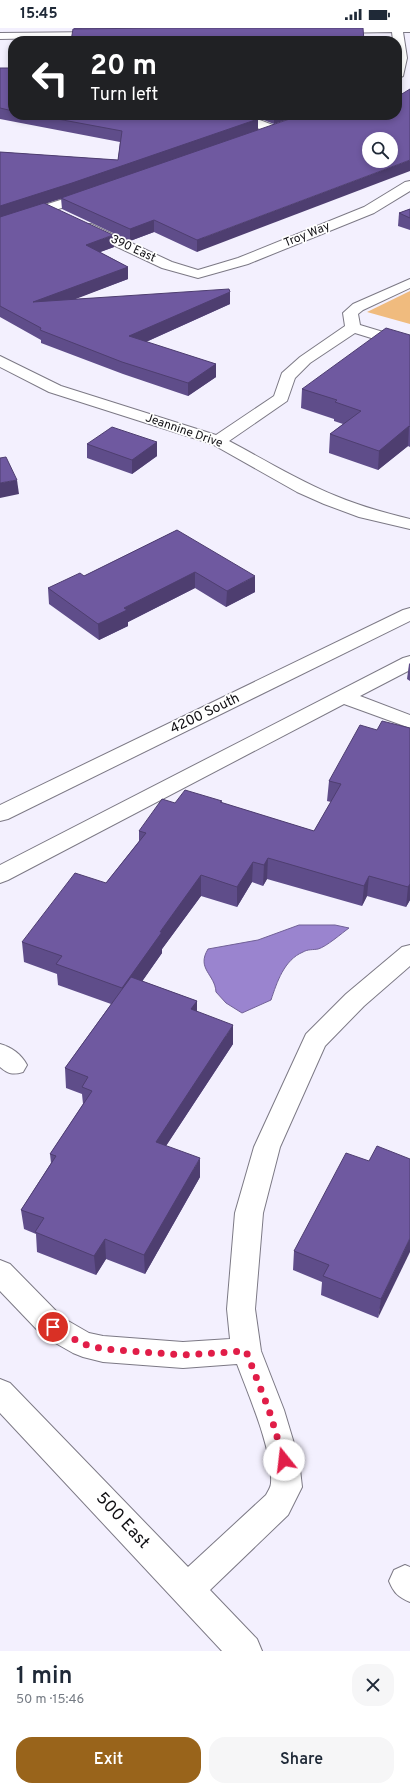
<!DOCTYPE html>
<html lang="en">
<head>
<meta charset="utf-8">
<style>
  body { margin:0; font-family:Overpass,sans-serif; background:#f6f6f7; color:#1f2937; height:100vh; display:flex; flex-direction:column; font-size:15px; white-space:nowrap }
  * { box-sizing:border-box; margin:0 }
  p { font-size:13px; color:#747a83 }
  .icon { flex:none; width:22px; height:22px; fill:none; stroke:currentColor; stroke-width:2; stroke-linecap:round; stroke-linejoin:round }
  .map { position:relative; height:1623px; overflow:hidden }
  .details { display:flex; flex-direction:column; background:#fff; flex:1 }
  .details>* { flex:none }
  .banner { position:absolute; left:8px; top:8px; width:394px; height:84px; border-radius:16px; box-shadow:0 2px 6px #0003; background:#202124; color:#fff; overflow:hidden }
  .buttons { position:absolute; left:362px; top:104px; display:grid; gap:8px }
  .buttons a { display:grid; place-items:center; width:36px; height:36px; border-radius:50%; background:#fff; box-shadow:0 2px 6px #0003; font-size:20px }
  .pin { position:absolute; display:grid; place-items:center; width:34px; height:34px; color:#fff; margin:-17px; border:2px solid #fff; border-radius:50%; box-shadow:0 1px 4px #0007 }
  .me { position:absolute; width:44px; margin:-22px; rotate:344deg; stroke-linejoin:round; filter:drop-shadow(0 0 3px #0008) }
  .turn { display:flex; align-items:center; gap:14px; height:84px; padding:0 16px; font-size:18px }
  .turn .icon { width:52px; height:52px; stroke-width:2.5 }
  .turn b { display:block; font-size:28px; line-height:34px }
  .round { display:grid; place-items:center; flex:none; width:42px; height:42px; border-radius:16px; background:#f6f6f7 }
  .headline { display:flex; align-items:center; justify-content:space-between; height:68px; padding:0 16px }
  h1 { font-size:24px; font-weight:600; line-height:30px }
  .button { display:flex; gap:8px; margin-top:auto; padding:8px 16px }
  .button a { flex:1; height:46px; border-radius:16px; background:#99641b; color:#fff; font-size:16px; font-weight:600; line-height:46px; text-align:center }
  .button a+a { background:#f6f6f7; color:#1f2937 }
  .status { display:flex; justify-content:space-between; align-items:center; height:28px; padding:0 20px; background:#fff; direction:ltr }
  .status svg { height:11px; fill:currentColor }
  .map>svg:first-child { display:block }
  .green { fill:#f0bb7e }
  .water { fill:#9a84cf; stroke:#716197 }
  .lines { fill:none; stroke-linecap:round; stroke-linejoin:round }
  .minor-casing { stroke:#7c7985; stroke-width:2 }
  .minor { fill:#fff; fill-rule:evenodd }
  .wall { fill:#5f4d8a }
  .shaded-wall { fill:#4e3e70 }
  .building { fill:#6f59a0; stroke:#4e3e70; fill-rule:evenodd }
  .route { stroke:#e11d48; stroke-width:7; stroke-dasharray:0 12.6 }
  .labels { text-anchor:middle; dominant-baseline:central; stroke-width:3.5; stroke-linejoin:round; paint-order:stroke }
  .far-street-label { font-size:12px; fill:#100f13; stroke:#fff }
  .street-label { font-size:14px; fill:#100f13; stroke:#fff }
  .near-street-label { font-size:17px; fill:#100f13; stroke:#fff }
</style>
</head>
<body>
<div class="status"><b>15:45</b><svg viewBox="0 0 49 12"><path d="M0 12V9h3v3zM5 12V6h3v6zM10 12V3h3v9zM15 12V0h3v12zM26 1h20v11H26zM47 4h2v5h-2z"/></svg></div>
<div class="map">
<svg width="410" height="1623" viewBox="0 0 410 1623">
  <rect width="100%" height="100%" fill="#f3f0fe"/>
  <path class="green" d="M 410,263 L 410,296 L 367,284 Z"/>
  <path class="water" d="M 299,897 L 335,897 L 349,900 C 342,905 326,919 318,921 C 313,922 308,921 303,924 C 284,932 277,954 271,972 L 242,985 L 226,975 L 216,964 C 215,946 196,941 208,921 L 258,912 Z"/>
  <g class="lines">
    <g class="minor-casing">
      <g id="minor">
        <path d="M 329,0 L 410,0 L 410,4 L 403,4 L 407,30 L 403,48 L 397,51 L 397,13 L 393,13 L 392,4 L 333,5 L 329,4 L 328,2 Z"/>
        <path d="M 101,4 L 105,5 L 106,7 L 105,9 L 0,11 L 0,5 Z"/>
        <path d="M 230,87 L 247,87 L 278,99 L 280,102 L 278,105 L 270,105 L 232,90 Z"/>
        <path d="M 410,153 L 410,163 L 374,185 L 248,236 L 198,250 L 162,240 L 81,202 L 79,199 L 81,196 L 91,196 L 172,234 L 198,242 L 238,230 L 364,179 L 405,154 Z"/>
        <path d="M 89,163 L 94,164 L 96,167 L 94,170 L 0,199 L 0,191 Z"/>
        <path d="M 410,251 L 410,260 L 363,282 L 358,286 L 360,297 L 410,312 L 410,322 L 355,305 L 310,335 L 295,350 L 287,373 L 229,413 C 265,432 299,453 336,468 C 360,478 385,485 410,491 L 410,501 L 359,489 L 324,476 L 297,464 L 212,416 L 49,364 L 0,339 L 0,328 L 61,358 L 216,407 L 274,368 L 282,345 L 300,329 L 345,298 L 343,285 L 353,276 Z"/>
        <path d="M 410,580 L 410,593 L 8,791 L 0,793 L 0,777 L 403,582 Z"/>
        <path d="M 410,628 L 410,642 L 360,668 L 410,687 L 410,700 L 344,676 L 8,852 L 0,855 L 0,837 L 403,630 Z"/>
        <path d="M 410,917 L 410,938 L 364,978 L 325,1018 L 280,1119 L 263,1185 L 255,1281 L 261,1323 L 284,1382 L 299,1432 L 302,1459 L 288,1487 L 210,1562 L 257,1611 L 262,1623 L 222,1623 L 0,1385 L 0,1351 L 10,1355 L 188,1539 L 266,1467 C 268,1463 271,1459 271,1455 C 273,1423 249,1368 237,1336 L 183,1340 L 103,1334 L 83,1329 L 73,1325 L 43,1308 L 0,1263 L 0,1232 L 10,1236 L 63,1290 L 89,1305 L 103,1308 L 183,1314 L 230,1311 L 227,1281 L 235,1185 L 254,1119 L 306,1006 L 346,966 L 402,919 Z"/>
        <path d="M 0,1016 C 11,1019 21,1026 27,1037 L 23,1044 C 13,1047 8,1046 0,1039 Z"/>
        <path d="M 405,1537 L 410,1539 L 410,1574 C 398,1569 394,1565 389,1553 L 394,1542 Z"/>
      </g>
    </g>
    <use href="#minor" class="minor"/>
  </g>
  <g class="wall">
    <path d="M 74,0 L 363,0 L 74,1 Z"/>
    <path d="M 0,40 L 13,40 L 13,87 L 248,87 L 258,91 L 258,102 L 197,224 L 154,204 L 130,213 L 62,181 L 61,170 L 45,175 L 114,219 L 100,224 L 128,239 L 128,251 L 74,271 L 230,264 L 230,276 L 146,314 L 216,336 L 216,349 L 188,368 L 123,346 L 41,315 L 41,312 L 0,289 L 0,124 L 118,132 L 120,114 L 0,91 Z"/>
    <path d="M 251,87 L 300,87 L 274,96 Z"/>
    <path d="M 410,181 L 410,202 L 398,198 L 399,185 Z"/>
    <path d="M 410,307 L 410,419 L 408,418 L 378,442 L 329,425 L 330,406 L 343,396 L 334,393 L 334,391 L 301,380 L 302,361 Z"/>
    <path d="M 157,414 L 157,428 L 132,446 L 87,430 L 87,416 Z"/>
    <path d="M 177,502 L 255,564 L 226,579 L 195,560 L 128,594 L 128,598 L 99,612 L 49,576 L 48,560 L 84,548 Z"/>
    <path d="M 410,635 L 410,653 L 407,651 L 409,636 Z"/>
    <path d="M 410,700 L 410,872 L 406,879 L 367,868 L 362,878 L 267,851 L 263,858 L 252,854 L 237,879 L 201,868 L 162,921 L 162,925 L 142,953 L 197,973 L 197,983 L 233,1016 L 166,1118 L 200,1149 L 145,1246 L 106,1231 L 96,1247 L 37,1224 L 36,1206 L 24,1201 L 21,1182 L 51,1135 L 50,1126 L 83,1076 L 82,1066 L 66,1060 L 65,1040 L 111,976 L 58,957 L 57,946 L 24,934 L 22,914 L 106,855 L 139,813 L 139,803 L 175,775 L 222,775 L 314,803 L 331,774 L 327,773 L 329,753 L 377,702 Z"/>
    <path d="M 410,1131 L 378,1290 L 321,1267 L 322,1254 L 293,1242 L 294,1223 L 369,1133 Z"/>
  </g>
  <g class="shaded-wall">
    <path d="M 274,87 L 300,87 L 274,96 Z"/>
    <path d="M 258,91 L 258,102 L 73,167 L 0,190 L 0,178 Z"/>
    <path d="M 410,132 L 410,143 L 197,224 L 197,212 Z"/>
    <path d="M 154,192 L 154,204 L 130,213 L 130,201 Z"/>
    <path d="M 113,207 L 114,219 L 87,229 L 86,217 Z"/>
    <path d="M 128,239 L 128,251 L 34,287 L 33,274 Z"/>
    <path d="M 230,264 L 230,276 L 130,321 L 129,308 Z"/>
    <path d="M 216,336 L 216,349 L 188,368 L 188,355 Z"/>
    <path d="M 409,398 L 408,418 L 378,442 L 379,423 Z"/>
    <path d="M 157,414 L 157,428 L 132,446 L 132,432 Z"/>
    <path d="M 17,452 L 19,466 L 0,470 L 0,455 Z"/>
    <path d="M 195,544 L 195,560 L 128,594 L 128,598 L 99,612 L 98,596 L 124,580 Z"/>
    <path d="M 255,548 L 255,564 L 226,579 L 227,563 Z"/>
    <path d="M 268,830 L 267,851 L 263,858 L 264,837 Z"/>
    <path d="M 253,834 L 252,854 L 237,879 L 237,859 Z"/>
    <path d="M 201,847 L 201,868 L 162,921 L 162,925 L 123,981 L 122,960 L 160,904 Z"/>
    <path d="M 369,848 L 367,868 L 362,878 L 364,858 Z"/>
    <path d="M 410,856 L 410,872 L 406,879 L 408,859 Z"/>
    <path d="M 197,973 L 197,993 L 191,981 Z"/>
    <path d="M 233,997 L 233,1016 L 156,1133 L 156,1114 Z"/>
    <path d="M 200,1130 L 200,1149 L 145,1246 L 144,1227 Z"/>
    <path d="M 410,1210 L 410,1224 L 378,1290 L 381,1271 Z"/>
    <path d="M 105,1211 L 106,1231 L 96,1247 L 94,1228 Z"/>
  </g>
  <g class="building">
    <path d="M 159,0 L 363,0 L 364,13 L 71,13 L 73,1 Z"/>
    <path d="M 0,40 L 13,40 L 13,83 L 0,80 Z"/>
    <path d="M 410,61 L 410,132 L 197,212 L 154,192 L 130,201 L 61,170 L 301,87 L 397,87 L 397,69 ZM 369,111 L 391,111 L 391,133 L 369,133 Z"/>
    <path d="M 36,87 L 248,87 L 258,91 L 72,155 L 0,178 L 0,124 L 118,132 L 122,103 Z"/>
    <path d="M 44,175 L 113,207 L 86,217 L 128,239 L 33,274 L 229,261 L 230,264 L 129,308 L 216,336 L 188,355 L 122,334 L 40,302 L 41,300 L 0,278 L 0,189 Z"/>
    <path d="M 410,181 L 410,190 L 399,185 Z"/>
    <path d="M 386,300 L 410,307 L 410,399 L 409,398 L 379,423 L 330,406 L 361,383 L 335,374 L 337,372 L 302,361 Z"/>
    <path d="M 112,399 L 157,414 L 132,432 L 87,416 Z"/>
    <path d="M 6,429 L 17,452 L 0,455 L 0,430 Z"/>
    <path d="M 177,502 L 255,548 L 227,563 L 195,544 L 124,580 L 127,582 L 98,596 L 48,560 L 80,545 L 84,548 Z"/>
    <path d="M 382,693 L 410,700 L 410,856 L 408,859 L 369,848 L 364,858 L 268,830 L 264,837 L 253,834 L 237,859 L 201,847 L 160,904 L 162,904 L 122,960 L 56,936 L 62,928 L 22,914 L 75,845 L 106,855 L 146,805 L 139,803 L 162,771 L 175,775 L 185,762 L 222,773 L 220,774 L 314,803 L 341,756 L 329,753 L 360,697 L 377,702 Z"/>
    <path d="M 131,949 L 197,973 L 191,981 L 233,997 L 156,1114 L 200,1130 L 144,1227 L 105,1211 L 94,1228 L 35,1204 L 44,1190 L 21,1182 L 56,1128 L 50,1126 L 92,1063 L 82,1059 L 88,1049 L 65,1040 Z"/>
    <path d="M 377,1118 L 410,1131 L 410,1210 L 381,1271 L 323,1248 L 329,1237 L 294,1223 L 346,1125 L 369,1133 Z"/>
  </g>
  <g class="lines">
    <path class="route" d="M 53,1299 L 83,1316 L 103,1321 L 184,1327 L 246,1323 L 269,1382 L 284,1432"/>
  </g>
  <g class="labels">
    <g class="far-street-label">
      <text transform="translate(307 207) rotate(-22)">Troy Way</text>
      <text transform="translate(133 221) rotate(25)">390 East</text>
      <text transform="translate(184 403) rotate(19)">Jeannine Drive</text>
    </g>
    <g class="street-label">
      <text transform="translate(205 686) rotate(-26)">4200 South</text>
    </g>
    <g class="near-street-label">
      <text transform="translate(122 1493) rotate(47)">500 East</text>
    </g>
  </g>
</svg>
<div class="buttons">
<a><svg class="icon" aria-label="search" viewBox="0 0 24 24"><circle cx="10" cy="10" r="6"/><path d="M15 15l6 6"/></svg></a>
</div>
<div class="pin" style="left:53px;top:1299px;background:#d93025"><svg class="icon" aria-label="arrive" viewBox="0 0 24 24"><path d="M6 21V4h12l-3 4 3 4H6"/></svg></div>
<svg class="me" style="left:284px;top:1432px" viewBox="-20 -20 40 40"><circle r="19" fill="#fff"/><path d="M0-13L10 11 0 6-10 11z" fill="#e11d48"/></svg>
<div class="banner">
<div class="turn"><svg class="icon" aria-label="left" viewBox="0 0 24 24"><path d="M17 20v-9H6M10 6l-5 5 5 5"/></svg><div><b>20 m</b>Turn left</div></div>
</div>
</div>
<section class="details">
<div class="headline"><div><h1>1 min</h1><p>50 m · 15:46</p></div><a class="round"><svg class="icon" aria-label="close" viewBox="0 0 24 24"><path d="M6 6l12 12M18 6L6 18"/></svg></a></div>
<div class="button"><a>Exit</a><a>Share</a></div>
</section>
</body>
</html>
